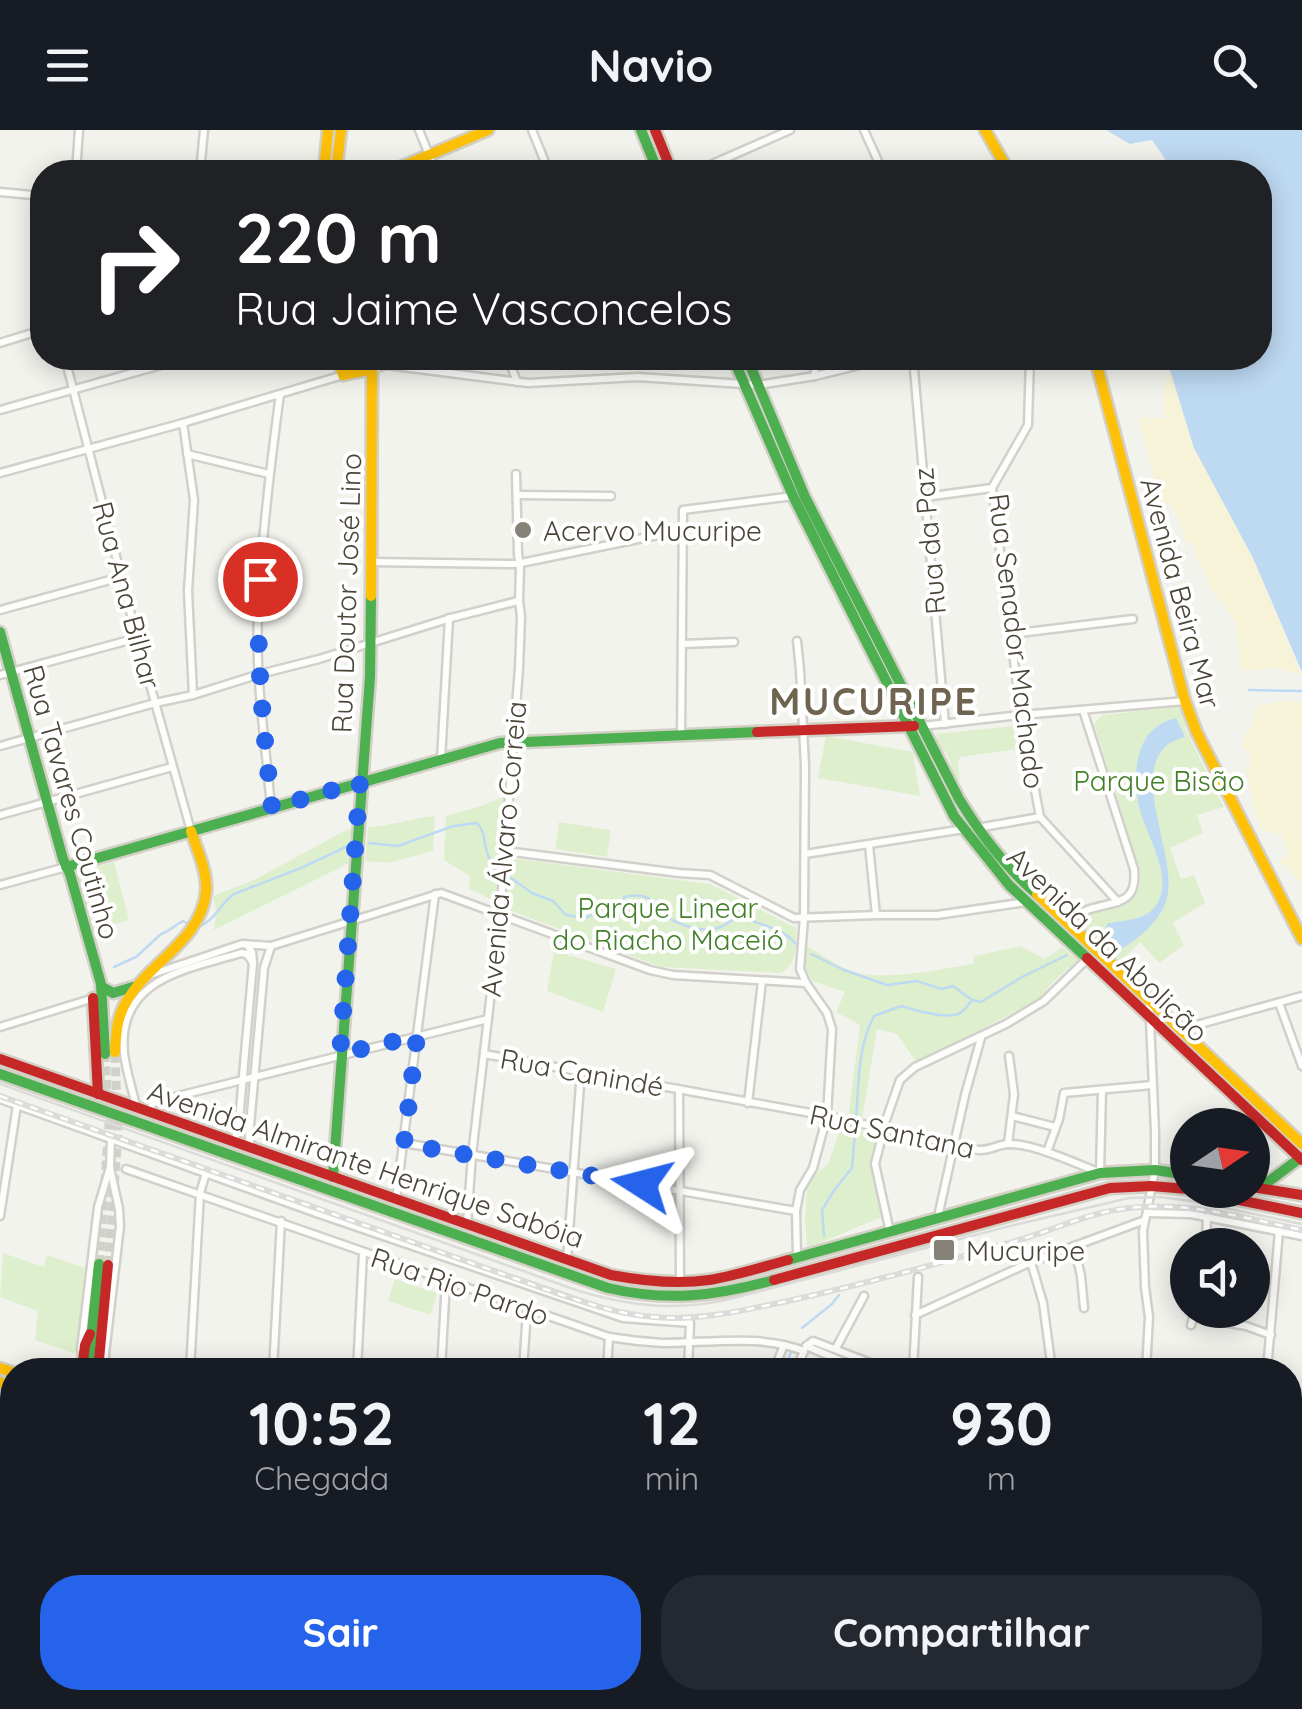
<!DOCTYPE html>
<html lang="pt">
<head>
<meta charset="utf-8">
<style>
  body { margin:0; font-family:Quicksand,sans-serif; background:#242831; color:#f1f3f6; height:100vh; display:flex; flex-direction:column; font-size:38px; white-space:nowrap }
  * { box-sizing:border-box; margin:0 }
  p { font-size:32px; color:#9ea1a6 }
  .icon { flex:none; width:55px; height:55px; fill:none; stroke:currentColor; stroke-width:2; stroke-linecap:round; stroke-linejoin:round }
  .map { position:relative; flex:1; overflow:hidden }
  .drawer { position:absolute; left:0px; top:1228px; width:1302px; height:352px; display:flex; flex-direction:column; background:#171b24; border-radius:40px 40px 0 0; box-shadow:0 5px 25px #0003 }
  .drawer>* { flex:none }
  .guide { position:absolute; left:30px; top:30px; width:1242px; height:210px; border-radius:40px; box-shadow:0 5px 25px #0003; background:#202124; color:#fff; overflow:hidden }
  .needle { width:65px; rotate:77deg }
  .fabs { position:absolute; left:1170px; top:978px; display:grid; gap:20px }
  .fabs a { display:grid; place-items:center; width:100px; height:100px; border-radius:50%; background:#171b24; box-shadow:0 5px 25px #0003; font-size:50px }
  .pin { position:absolute; display:grid; place-items:center; width:85px; height:85px; color:#fff; margin:-42px; border:5px solid #fff; border-radius:50%; box-shadow:0 2px 10px #0007 }
  .me { position:absolute; width:110px; margin:-55px; rotate:279deg; stroke-linejoin:round; filter:drop-shadow(0 0 8px #0008) }
  .turn { display:flex; align-items:center; gap:35px; height:210px; padding:0 40px; font-size:45px }
  .turn .icon { width:130px; height:130px; stroke-width:2.5 }
  .turn b { display:block; font-size:70px; line-height:85px }
  .eta { display:flex; justify-content:space-evenly; align-items:center; height:170px; text-align:center }
  .eta b { font-size:60px; font-weight:700; line-height:70px }
  .button { display:flex; gap:20px; margin-top:auto; padding:20px 40px }
  .button a { flex:1; height:115px; border-radius:40px; background:#2563eb; color:#fff; font-size:40px; font-weight:700; line-height:115px; text-align:center }
  .button a+a { background:#242831; color:#f1f3f6 }
  header { display:flex; justify-content:space-between; align-items:center; height:130px; padding:0 40px; background:#171b24; font-size:45px; font-weight:700 }
  .map>svg:first-child { display:block }
  .green { fill:#deefce }
  .sand { fill:#f7f3d9 }
  .water { fill:#bed9f2 }
  .lines { fill:none; stroke-linecap:round; stroke-linejoin:round }
  .stream { stroke:#bed9f2; stroke-width:2.5 }
  .secondary-tunnel { stroke:#d1d0ca; stroke-width:9; stroke-dasharray:9 4.5; stroke-linecap:butt }
  .street-casing { stroke:#d1d0cb; stroke-width:11 }
  .fast-casing { stroke:#d3d0c5; stroke-width:15 }
  .slow-casing { stroke:#d3d0c5; stroke-width:15 }
  .jam-casing { stroke:#d3d0c5; stroke-width:15 }
  .street { stroke:#fdfdfc; stroke-width:6 }
  .fast { stroke:#4caf50; stroke-width:10 }
  .slow { stroke:#ffc107; stroke-width:10 }
  .jam { stroke:#c62828; stroke-width:10 }
  .tram { stroke:#dbdbda; stroke-width:2.5 }
  .rail-casing { stroke:#dbdbda; stroke-width:6 }
  .rail { stroke:#fff; stroke-width:2.5; stroke-dasharray:8; stroke-linecap:butt }
  .route { stroke:#2563eb; stroke-width:18; stroke-dasharray:0 32.4 }
  .poi-dot { fill:#868278; stroke:#fff; stroke-width:4 }
  .labels { text-anchor:middle; dominant-baseline:central; stroke-width:8; stroke-linejoin:round; paint-order:stroke }
  .poi-label { font-size:28px; fill:#4b4538; stroke:#fff; text-anchor:start }
  .street-label { font-size:28px; fill:#4b4538; stroke:#fff }
  .park-label { font-size:28px; fill:#428028; stroke:#fff }
  .district-label { font-size:38px; font-weight:bold; letter-spacing:2.5px; fill:#6e644f; stroke:#fff }
</style>
</head>
<body>
<header><svg class="icon" aria-label="menu" viewBox="0 0 24 24"><path d="M4 6h16M4 12h16M4 18h16"/></svg>Navio<svg class="icon" aria-label="search" viewBox="0 0 24 24"><circle cx="10" cy="10" r="6"/><path d="M15 15l6 6"/></svg></header>
<div class="map">
<svg width="1302" height="1579" viewBox="0 0 1302 1579">
  <rect width="100%" height="100%" fill="#f3f3ee"/>
  <g class="green">
    <path d="M 1177,577 L 1184,580 L 1188,592 L 1185,598 L 1224,677 L 1197,685 L 1203,703 L 1170,718 L 1181,749 L 1194,745 L 1205,773 L 1173,793 L 1184,815 L 1159,833 L 1140,812 L 1118,834 L 1077,796 C 1094,768 1144,792 1140,741 L 1094,594 L 1102,585 Z"/>
    <path d="M 1013,596 L 1018,619 L 960,627 L 958,633 L 960,650 L 955,652 L 949,642 L 951,633 L 945,621 L 939,619 L 936,604 Z"/>
    <path d="M 826,606 L 913,622 L 920,666 L 818,648 Z"/>
    <path d="M 505,666 L 495,771 L 469,759 L 470,746 L 444,730 L 446,686 C 467,680 484,676 505,666 Z"/>
    <path d="M 435,686 L 433,721 L 388,733 L 365,731 L 368,697 C 392,696 412,688 435,686 Z"/>
    <path d="M 559,692 L 611,700 L 607,727 L 555,719 Z"/>
    <path d="M 348,699 L 352,700 L 349,733 L 214,800 L 216,782 L 213,766 L 254,750 Z"/>
    <path d="M 511,728 L 710,754 L 796,798 C 796,815 798,836 780,843 L 661,837 L 506,779 Z"/>
    <path d="M 114,732 L 129,790 L 93,800 L 77,742 Z"/>
    <path d="M 807,816 C 824,826 843,841 863,844 C 896,849 940,839 973,834 L 974,826 L 1020,816 L 1045,829 L 1062,817 L 1078,830 L 1051,854 L 1039,869 L 917,933 L 897,904 L 877,899 L 862,990 L 850,987 L 849,982 L 860,895 L 836,882 L 845,862 L 812,851 L 805,837 Z"/>
    <path d="M 554,821 L 616,839 L 603,882 L 547,861 Z"/>
    <path d="M 841,997 L 877,1003 L 872,1038 L 882,1087 C 856,1097 833,1109 807,1117 L 805,1092 L 807,1057 L 814,1045 L 828,1034 Z"/>
    <path d="M 3,1123 L 44,1137 L 47,1125 L 85,1138 L 76,1224 L 35,1210 L 38,1181 L 0,1167 Z"/>
    <path d="M 395,1149 L 437,1163 L 430,1185 L 388,1171 Z"/>
    <path d="M 603,1568 L 697,1568 L 693,1575 L 694,1579 L 596,1579 Z"/>
  </g>
  <g class="sand">
    <path d="M 1170,240 L 1194,318 L 1253,428 L 1302,546 L 1277,538 L 1246,541 L 1240,538 L 1236,492 L 1209,456 L 1205,443 L 1196,428 L 1194,415 L 1185,410 L 1181,393 L 1168,373 L 1161,374 L 1138,289 L 1147,287 L 1164,289 L 1163,262 Z"/>
    <path d="M 1286,570 L 1302,573 L 1300,633 L 1302,772 L 1300,753 L 1279,730 L 1289,726 L 1281,703 L 1273,705 L 1271,700 L 1263,703 L 1254,679 L 1246,640 L 1252,633 L 1250,623 L 1241,616 L 1246,602 L 1251,598 L 1256,576 Z"/>
  </g>
  <g class="water">
    <path d="M 1106,0 L 1302,0 L 1302,542 L 1253,428 L 1194,318 L 1170,240 L 1193,234 L 1194,228 L 1260,228 L 1260,42 L 1174,42 L 1152,10 L 1130,14 Z"/>
    <path d="M 1176,588 L 1185,607 C 1116,624 1182,726 1166,771 C 1159,793 1137,810 1118,821 L 1104,801 L 1108,793 C 1122,791 1142,790 1152,780 C 1179,753 1146,706 1139,677 C 1135,657 1134,635 1142,616 C 1149,600 1160,592 1176,588 Z"/>
  </g>
  <g class="lines">
    <g class="stream">
      <path d="M 1249,560 L 1302,561"/>
      <path d="M 369,713 L 398,716 L 453,696 L 477,693 C 486,703 483,710 487,722 C 489,730 494,737 499,743"/>
      <path d="M 511,748 L 532,763 L 553,771 L 566,785 L 584,788 L 594,785 L 611,788 L 622,783 L 624,767 C 647,762 651,769 665,784 C 675,795 704,803 718,798 C 725,796 733,789 739,785 C 760,796 780,796 796,814"/>
      <path d="M 198,797 C 216,790 220,774 234,764 L 301,738 L 348,716"/>
      <path d="M 811,824 L 844,840 L 887,855 L 917,851 L 942,859 L 953,856 L 972,870 L 981,872 L 1022,847 L 1067,825"/>
      <path d="M 114,837 L 136,827 L 161,804 C 169,802 175,795 183,791 L 191,796"/>
      <path d="M 856,989 C 859,954 857,918 874,886 L 901,876 C 914,880 948,890 960,883 C 965,880 968,875 972,870"/>
      <path d="M 824,1106 L 822,1080 L 835,1059 L 852,1038 L 855,1002"/>
      <path d="M 802,1198 L 832,1174 L 839,1165"/>
      <path d="M 784,1240 L 792,1219"/>
      <path d="M 617,1579 L 625,1568"/>
    </g>
    <g class="secondary-tunnel">
      <path d="M 99,1134 L 109,996 L 105,924"/>
      <path d="M 108,1135 L 118,1005 L 115,922"/>
    </g>
    <g class="street-casing">
      <g id="street">
        <path d="M 419,0 L 436,42"/>
        <path d="M 532,0 L 549,42"/>
        <path d="M 864,0 L 883,42"/>
        <path d="M 76,42 L 79,0"/>
        <path d="M 200,42 L 204,0"/>
        <path d="M 694,42 L 790,0"/>
        <path d="M 0,62 L 42,66"/>
        <path d="M 0,213 L 42,200"/>
        <path d="M 65,228 L 137,508 L 191,701"/>
        <path d="M 508,228 L 517,252"/>
        <path d="M 814,228 L 815,246"/>
        <path d="M 913,228 L 945,594"/>
        <path d="M 1030,228 L 1028,295 L 992,358 L 1021,585 L 1040,687 L 1118,772"/>
        <path d="M 372,239 L 387,235 L 528,253 L 638,247 L 758,255 L 815,246 L 888,228"/>
        <path d="M 0,280 L 186,228"/>
        <path d="M 183,293 L 194,370 L 188,461 L 193,565"/>
        <path d="M 187,324 L 269,344"/>
        <path d="M 0,343 L 183,293 L 343,245"/>
        <path d="M 517,365 L 611,366"/>
        <path d="M 925,367 L 992,358"/>
        <path d="M 371,432 L 516,434 L 682,400"/>
        <path d="M 0,480 L 121,447"/>
        <path d="M 1011,504 L 1133,489"/>
        <path d="M 682,514 L 734,512"/>
        <path d="M 0,545 L 137,508"/>
        <path d="M 922,596 L 1021,585 L 1185,571"/>
        <path d="M 681,607 L 683,380 L 793,366"/>
        <path d="M 0,616 L 155,573 L 193,565 L 260,544 L 319,529 L 451,488 L 518,471"/>
        <path d="M 441,629 L 449,488"/>
        <path d="M 271,678 C 266,615 255,550 258,486 C 261,412 270,338 280,264"/>
        <path d="M 0,685 L 172,637"/>
        <path d="M 977,698 L 1040,687"/>
        <path d="M 869,715 L 876,785"/>
        <path d="M 505,721 L 679,743 L 710,745 L 794,788 L 876,785 L 937,785 L 1026,772"/>
        <path d="M 805,724 L 964,699"/>
        <path d="M 0,755 L 66,737"/>
        <path d="M 1066,790 C 1074,786 1082,782 1090,779 C 1117,771 1138,774 1134,739 L 1083,580"/>
        <path d="M 150,845 L 242,814 L 271,816 L 441,763 L 650,840 L 673,845 L 806,853"/>
        <path d="M 1279,873 L 1302,936"/>
        <path d="M 0,897 L 94,868"/>
        <path d="M 1182,899 L 1302,866"/>
        <path d="M 484,924 L 827,986 L 978,1020 C 990,1021 998,1014 1009,1014 C 1032,1013 1078,1034 1100,1043 L 1102,960"/>
        <path d="M 679,959 L 680,1153"/>
        <path d="M 0,969 L 319,1084 L 623,1188 L 690,1193 L 688,1240"/>
        <path d="M 748,973 L 762,851"/>
        <path d="M 136,976 C 132,958 126,941 124,923 C 117,848 186,840 241,823 L 247,824 L 253,833"/>
        <path d="M 150,981 L 152,974 L 158,971 L 488,889"/>
        <path d="M 1012,986 L 1055,997"/>
        <path d="M 1210,995 L 1210,993"/>
        <path d="M 233,1011 L 238,1002 L 253,833 L 252,822 L 248,816"/>
        <path d="M 404,1013 L 796,1081 L 797,1126"/>
        <path d="M 1008,1014 L 1014,964 L 1009,926"/>
        <path d="M 251,1016 L 249,1007 L 264,838 L 271,816"/>
        <path d="M 1047,1022 L 1059,989 L 1064,963 L 1152,955"/>
        <path d="M 126,1039 L 609,1207 C 627,1210 645,1212 663,1213 C 709,1213 761,1204 804,1221"/>
        <path d="M 396,1069 L 435,764"/>
        <path d="M 796,1081 L 800,1060 L 813,1038 L 827,986 L 832,899 L 827,883 L 806,853 L 800,839 L 804,787 L 805,636 L 800,540 L 797,511"/>
        <path d="M 1147,1083 L 1191,1084 L 1302,1106"/>
        <path d="M 0,1086 L 17,975"/>
        <path d="M 940,1088 L 939,1082 L 965,965 L 981,908"/>
        <path d="M 467,1093 L 472,1025 L 500,785 L 519,538 L 521,487 L 519,471 L 520,437 L 518,424 L 516,344"/>
        <path d="M 890,1102 L 875,1034 L 886,990 L 900,950 L 915,937 L 1006,894 L 1044,871 L 1087,829"/>
        <path d="M 1206,1115 L 1207,1087"/>
        <path d="M 1074,1116 L 1081,1146 L 1084,1178"/>
        <path d="M 567,1129 L 581,941"/>
        <path d="M 1031,1132 L 1043,1173 L 1052,1240"/>
        <path d="M 915,1185 L 1031,1132 L 1145,1090"/>
        <path d="M 1196,1187 L 1246,1196 L 1271,1205"/>
        <path d="M 1191,1195 L 1193,1188 L 1196,1187 L 1197,1180"/>
        <path d="M 806,1216 L 813,1211 L 889,1240"/>
        <path d="M 806,1216 L 863,1240"/>
        <path d="M 836,1218 L 864,1166"/>
        <path d="M 81,1219 L 98,1077 L 110,1037 L 111,1009"/>
        <path d="M 105,1240 L 105,1224 L 120,1096 L 119,1079 L 110,1038"/>
        <path d="M 190,1240 L 200,1063 L 206,1043"/>
        <path d="M 273,1240 L 281,1091"/>
        <path d="M 357,1240 L 363,1123"/>
        <path d="M 441,1240 L 446,1151"/>
        <path d="M 523,1240 L 527,1180"/>
        <path d="M 607,1240 L 609,1207"/>
        <path d="M 774,1240 L 784,1215"/>
        <path d="M 796,1240 L 804,1221"/>
        <path d="M 913,1240 L 918,1147"/>
        <path d="M 1146,1240 L 1149,1187 L 1145,1157 L 1143,1101 L 1155,1040 L 1155,1001 L 1149,869"/>
        <path d="M 1267,1240 L 1279,1101"/>
        <path d="M 0,1310 L 12,1314"/>
        <path d="M 0,1362 L 12,1366"/>
        <path d="M 0,1376 L 12,1381"/>
        <path d="M 1290,1407 L 1302,1412"/>
        <path d="M 0,1453 L 12,1420"/>
        <path d="M 247,1568 L 280,1579"/>
        <path d="M 743,1568 L 774,1579"/>
        <path d="M 1285,1568 L 1285,1579"/>
        <path d="M 4,1579 L 9,1486"/>
        <path d="M 172,1579 L 173,1568"/>
        <path d="M 338,1579 L 339,1568"/>
        <path d="M 423,1579 L 423,1568"/>
        <path d="M 501,1579 L 509,1568"/>
        <path d="M 587,1579 L 594,1568"/>
        <path d="M 722,1579 L 728,1568"/>
        <path d="M 882,1579 L 883,1568"/>
        <path d="M 937,1579 L 941,1568"/>
        <path d="M 1011,1579 L 1017,1568"/>
        <path d="M 1094,1579 L 1100,1568"/>
        <path d="M 1151,1579 L 1153,1568"/>
        <path d="M 1222,1579 L 1235,1568"/>
      </g>
    </g>
    <g class="fast-casing">
      <g id="fast">
        <path d="M 641,0 L 658,42"/>
        <path d="M 733,228 L 793,366 L 954,686 L 1009,755 L 1087,828"/>
        <path d="M 747,228 L 805,367 L 959,669 C 981,705 1005,737 1037,764"/>
        <path d="M 0,502 L 63,729 L 70,744 L 101,854 L 105,924"/>
        <path d="M 66,737 L 500,613 L 757,602"/>
        <path d="M 102,857 L 113,863 L 133,857"/>
        <path d="M 0,944 L 608,1158 C 668,1172 716,1166 774,1150"/>
        <path d="M 333,1047 L 370,547 L 371,466"/>
        <path d="M 1260,1058 L 1300,1028"/>
        <path d="M 788,1130 L 1100,1043 L 1155,1040 L 1188,1045"/>
        <path d="M 88,1240 L 99,1134"/>
      </g>
    </g>
    <g class="slow-casing">
      <g id="slow">
        <path d="M 985,0 L 1009,42"/>
        <path d="M 324,42 L 328,0"/>
        <path d="M 336,42 L 341,0"/>
        <path d="M 389,42 L 488,0"/>
        <path d="M 338,228 L 343,245 L 372,239 L 371,466"/>
        <path d="M 1095,228 L 1185,571 L 1197,603 L 1302,809"/>
        <path d="M 1037,764 L 1302,1014"/>
        <path d="M 115,922 C 116,903 117,885 128,869 C 151,831 201,810 206,762 C 208,742 197,720 191,701"/>
        <path d="M 0,1238 L 12,1242"/>
        <path d="M 0,1252 L 12,1257"/>
        <path d="M 88,1579 L 89,1568"/>
      </g>
    </g>
    <g class="jam-casing">
      <g id="jam">
        <path d="M 655,0 L 672,42"/>
        <path d="M 757,602 L 914,596"/>
        <path d="M 1087,828 L 1302,1030"/>
        <path d="M 93,868 L 98,964"/>
        <path d="M 0,929 L 611,1145 C 643,1151 676,1155 709,1150 C 735,1146 762,1137 788,1130"/>
        <path d="M 1252,1057 L 1302,1065"/>
        <path d="M 1191,1060 L 1302,1083"/>
        <path d="M 774,1150 L 1110,1058 L 1151,1056 L 1188,1059"/>
        <path d="M 82,1240 L 85,1215 L 90,1204"/>
        <path d="M 98,1240 L 108,1135"/>
      </g>
    </g>
    <use href="#street" class="street"/>
    <use href="#fast" class="fast"/>
    <use href="#slow" class="slow"/>
    <use href="#jam" class="jam"/>
    <path class="tram" d="M 0,954 L 579,1161 C 629,1176 674,1181 726,1170 L 1006,1097 L 1129,1068 L 1160,1067 L 1191,1071 L 1302,1094"/>
    <g class="rail-casing">
      <path id="rail" d="M 0,966 L 559,1164 C 590,1174 621,1185 655,1187 C 698,1191 740,1181 783,1172 C 862,1155 941,1133 1019,1110 C 1056,1099 1090,1082 1129,1078 C 1187,1071 1245,1088 1302,1100"/>
    </g>
    <use href="#rail" class="rail"/>
  </g>
  <g class="lines">
    <path class="route" d="M 260,449 C 255,526 264,602 272,678 L 360,652 L 340,924 L 417,906 L 404,1014 L 642,1054"/>
  </g>
  <g class="poi-dot">
    <circle cx="523" cy="400" r="10"/>
    <rect x="932" y="1108" width="24" height="24" rx="5"/>
  </g>
  <g class="labels">
    <g class="poi-label">
      <text x="543" y="400">Acervo Mucuripe</text>
      <text x="966" y="1120">Mucuripe</text>
    </g>
    <g class="street-label">
      <text transform="translate(929 411) rotate(-95)">Rua da Paz</text>
      <text transform="translate(346 463) rotate(-88)">Rua Doutor José Lino</text>
      <text transform="translate(1181 463) rotate(75)">Avenida Beira Mar</text>
      <text transform="translate(127 465) rotate(75)">Rua Ana Bilhar</text>
      <text transform="translate(1017 511) rotate(83)">Rua Senador Machado</text>
      <text transform="translate(72 672) rotate(74)">Rua Tavares Coutinho</text>
      <text transform="translate(503 719) rotate(-85)">Avenida Álvaro Correia</text>
      <text transform="translate(1108 814) rotate(44)">Avenida da Abolição</text>
      <text transform="translate(582 942) rotate(10)">Rua Canindé</text>
      <text transform="translate(892 1001) rotate(12)">Rua Santana</text>
      <text transform="translate(366 1034) rotate(19)">Avenida Almirante Henrique Sabóia</text>
      <text transform="translate(460 1156) rotate(19)">Rua Rio Pardo</text>
    </g>
    <g class="park-label">
      <text x="1159" y="650">Parque Bisão</text>
      <text x="668" y="777">Parque Linear<tspan x="668" dy="32">do Riacho Maceió</tspan></text>
    </g>
    <g class="district-label">
      <text x="874" y="571">MUCURIPE</text>
    </g>
  </g>
</svg>
<div class="fabs">
<a><svg class="needle" viewBox="-14 -14 28 28"><path d="M0-13l5 13h-10z" fill="#e53935"/><path d="M0 13l5-13h-10z" fill="#9ea1a6"/></svg></a>
<a><svg class="icon" aria-label="sound" viewBox="0 0 24 24"><path d="M4 9h4l5-4v14l-5-4H4zM17 9q2 3 0 6"/></svg></a>
</div>
<div class="pin" style="left:260px;top:449px;background:#d93025"><svg class="icon" aria-label="arrive" viewBox="0 0 24 24"><path d="M6 21V4h12l-3 4 3 4H6"/></svg></div>
<svg class="me" style="left:642px;top:1054px" viewBox="-20 -20 40 40"><path d="M0-17L14 15 0 8-14 15z" fill="#2563eb" stroke="#fff" stroke-width="4"/></svg>
<div class="guide">
<div class="turn"><svg class="icon" aria-label="right" viewBox="0 0 24 24"><path d="M7 20v-9h11M14 6l5 5-5 5"/></svg><div><b>220 m</b>Rua Jaime Vasconcelos</div></div>
</div>
<section class="drawer">
<div class="eta">
<div><b>10:52</b><p>Chegada</p></div>
<div><b>12</b><p>min</p></div>
<div><b>930</b><p>m</p></div>
</div>
<div class="button"><a>Sair</a><a>Compartilhar</a></div>
</section>
</div>
</body>
</html>
